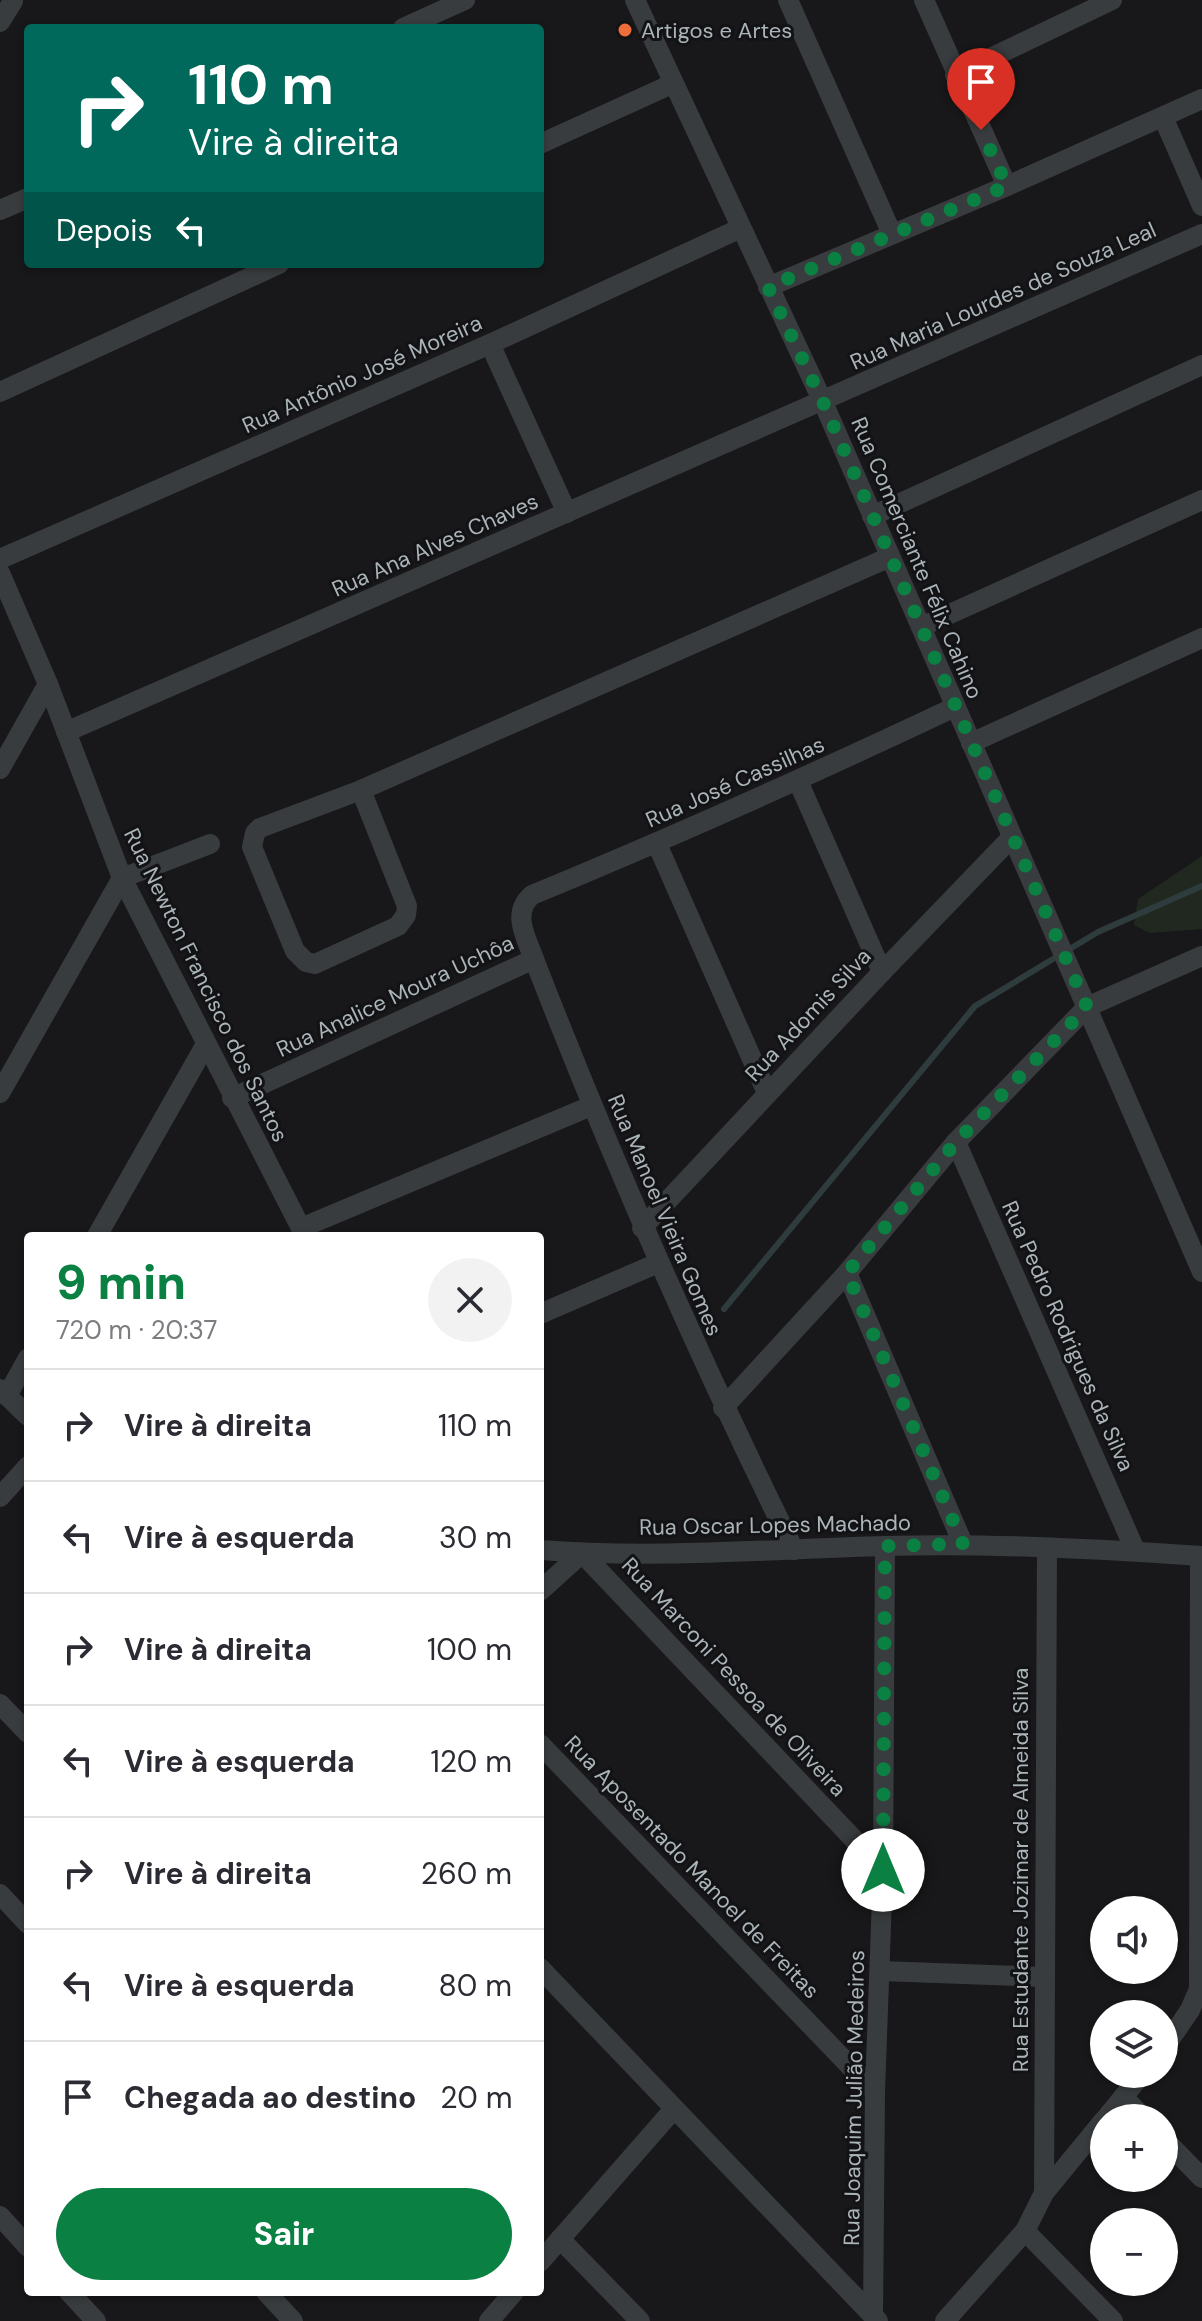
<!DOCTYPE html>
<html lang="pt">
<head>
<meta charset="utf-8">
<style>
  body { margin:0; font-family:"DM Sans",sans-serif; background:#f2f2f3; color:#2b2b33; height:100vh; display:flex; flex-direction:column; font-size:30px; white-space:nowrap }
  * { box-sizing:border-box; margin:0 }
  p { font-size:26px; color:#7c7c81 }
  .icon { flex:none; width:44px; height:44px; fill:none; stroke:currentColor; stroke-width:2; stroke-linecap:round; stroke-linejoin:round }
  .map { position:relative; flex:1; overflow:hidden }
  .sheet { position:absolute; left:24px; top:1232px; width:520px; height:1064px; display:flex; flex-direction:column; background:#fff; border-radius:8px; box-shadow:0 2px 6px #0004 }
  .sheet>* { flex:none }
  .banner { position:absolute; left:24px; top:24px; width:520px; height:244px; border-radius:8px; box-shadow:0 2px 6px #0004; background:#00695c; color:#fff; overflow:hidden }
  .buttons { position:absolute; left:1090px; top:1896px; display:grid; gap:16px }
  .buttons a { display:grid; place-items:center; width:88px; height:88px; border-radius:50%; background:#fff; box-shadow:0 2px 6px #0004; font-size:40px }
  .pin { position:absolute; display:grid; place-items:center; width:68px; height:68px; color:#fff; margin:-82px -34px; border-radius:50% 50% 50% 0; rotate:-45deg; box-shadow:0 0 8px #0007 }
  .pin .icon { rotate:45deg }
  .me { position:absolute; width:88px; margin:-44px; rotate:0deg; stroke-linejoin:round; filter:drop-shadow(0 0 6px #0008) }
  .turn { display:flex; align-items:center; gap:28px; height:168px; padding:0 32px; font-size:36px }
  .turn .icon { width:104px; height:104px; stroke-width:2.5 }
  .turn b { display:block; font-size:56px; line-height:68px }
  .then { display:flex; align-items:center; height:76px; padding:0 32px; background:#0003; gap:16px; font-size:30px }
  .round { display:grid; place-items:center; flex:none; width:84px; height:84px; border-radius:42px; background:#f2f2f3 }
  .headline { display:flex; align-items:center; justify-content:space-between; height:136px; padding:0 32px }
  h1 { font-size:48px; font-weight:800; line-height:60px; color:#0b8043 }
  .cta { display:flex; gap:16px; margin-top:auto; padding:16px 32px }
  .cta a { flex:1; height:92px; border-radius:48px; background:#0b8043; color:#fff; font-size:32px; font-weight:800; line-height:92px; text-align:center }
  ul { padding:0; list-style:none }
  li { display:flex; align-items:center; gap:24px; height:112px; padding:0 32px; border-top:2px solid #e1e1e2 }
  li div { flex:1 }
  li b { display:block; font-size:30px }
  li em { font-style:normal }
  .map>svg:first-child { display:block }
  .green { fill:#212820 }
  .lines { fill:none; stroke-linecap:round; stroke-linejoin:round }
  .stream { stroke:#2e3c3d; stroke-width:6 }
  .minor { stroke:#393c3e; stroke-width:20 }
  .route { stroke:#0b8043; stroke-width:14; stroke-dasharray:0 25.2 }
  .poi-dot { fill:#ee6d3b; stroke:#131315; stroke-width:3 }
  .labels { text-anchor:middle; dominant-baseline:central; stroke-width:6; stroke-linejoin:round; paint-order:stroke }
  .poi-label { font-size:22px; fill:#aab4b9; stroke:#131315; text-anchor:start }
  .street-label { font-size:22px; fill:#aab4b9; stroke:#131315 }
</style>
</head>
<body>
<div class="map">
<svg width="1202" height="2321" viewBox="0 0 1202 2321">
  <rect width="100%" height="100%" fill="#18181a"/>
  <path class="green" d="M 1202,856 L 1202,929 L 1150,933 L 1134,925 L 1138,899 Z"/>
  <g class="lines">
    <path class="stream" d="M 724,1309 L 975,1006 L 1098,932 L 1202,886"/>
    <g class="minor">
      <path d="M 635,0 L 823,402 L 1202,1272"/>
      <path d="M 788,0 L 892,234"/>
      <path d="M 924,0 L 1007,186"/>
      <path d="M 0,22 L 13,1"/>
      <path d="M 403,28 L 465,0"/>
      <path d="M 955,75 L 1112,0"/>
      <path d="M 1163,117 L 1202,206"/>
      <path d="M 540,144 L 672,84"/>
      <path d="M 0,210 L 28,198"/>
      <path d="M 768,287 L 1007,186 L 1202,99"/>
      <path d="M 490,344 L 567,513"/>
      <path d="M 0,392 L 279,264"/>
      <path d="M 872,516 L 1202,365"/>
      <path d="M 0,559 L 490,344 L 741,228"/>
      <path d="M 0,573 L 48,684 L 122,878 L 305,1236"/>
      <path d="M 921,627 L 1202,500"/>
      <path d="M 66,732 L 1202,234"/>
      <path d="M 971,743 L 1202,638"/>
      <path d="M 0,769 L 48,684"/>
      <path d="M 798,781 L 882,972"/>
      <path d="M 361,790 L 890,557"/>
      <path d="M 361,790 L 407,906 L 406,915 L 398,926 L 315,964 L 306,962 L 295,951 L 252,847 L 255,833 L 260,828 Z"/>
      <path d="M 657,844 L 767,1093"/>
      <path d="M 0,1093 L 122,878 L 210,844"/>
      <path d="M 232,1098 L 534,959"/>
      <path d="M 956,1142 L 1135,1550"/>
      <path d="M 301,1228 L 591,1106"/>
      <path d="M 642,1228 L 882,972 L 1011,838"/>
      <path d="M 97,1236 L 206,1044"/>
      <path d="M 847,1273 L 963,1544"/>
      <path d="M 540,1314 L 658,1263"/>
      <path d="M 0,1389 L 28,1416"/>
      <path d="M 7,1396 L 28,1358"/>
      <path d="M 723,1408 L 847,1273 L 956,1142 L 1087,1007 L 1202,956"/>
      <path d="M 0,1497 L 28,1466"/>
      <path d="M 540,1550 C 655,1559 771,1549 886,1546 C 991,1543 1097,1549 1202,1556"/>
      <path d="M 794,1550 C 698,1356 612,1160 534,959 C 526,937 511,913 532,895 C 675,836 815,773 955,707"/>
      <path d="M 540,1591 L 582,1553 L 883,1870"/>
      <path d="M 0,1704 L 28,1733"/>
      <path d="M 540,1744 L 875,2092"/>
      <path d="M 0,1894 L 28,1924"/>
      <path d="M 540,1968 L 878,2321"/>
      <path d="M 881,1971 L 1043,1977"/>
      <path d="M 1164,2048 L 1190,2010 L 1199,1989 L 1200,1556"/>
      <path d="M 1123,2097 L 1144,2118"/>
      <path d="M 1106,2118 L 1142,2074"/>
      <path d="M 1164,2139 L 1202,2178"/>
      <path d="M 1044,2193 L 1047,1548"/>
      <path d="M 0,2216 L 28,2247"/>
      <path d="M 1025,2231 L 1113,2321"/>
      <path d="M 560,2239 L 640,2321"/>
      <path d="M 540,2262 L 673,2110"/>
      <path d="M 69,2292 L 96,2321"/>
      <path d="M 266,2292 L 293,2321"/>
      <path d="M 873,2316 L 875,2092 L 883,1870 L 885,1546"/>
      <path d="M 489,2321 L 514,2292"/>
      <path d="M 945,2321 L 1025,2231 L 1044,2193 L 1104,2120"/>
    </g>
  </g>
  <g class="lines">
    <path class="route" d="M 883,1870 L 885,1546 L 963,1544 L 847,1273 L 956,1142 L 1087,1007 L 823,402 L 768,287 L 1007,186 L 981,130"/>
  </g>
  <circle class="poi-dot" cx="625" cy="30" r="8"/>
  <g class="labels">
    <g class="poi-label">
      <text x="641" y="30">Artigos e Artes</text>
    </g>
    <g class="street-label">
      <text transform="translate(1003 296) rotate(-24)">Rua Maria Lourdes de Souza Leal</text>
      <text transform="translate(362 374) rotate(-24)">Rua Antônio José Moreira</text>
      <text transform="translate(435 545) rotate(-24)">Rua Ana Alves Chaves</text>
      <text transform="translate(917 558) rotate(67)">Rua Comerciante Félix Cahino</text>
      <text transform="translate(735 782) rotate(-24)">Rua José Cassilhas</text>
      <text transform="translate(206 985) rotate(64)">Rua Newton Francisco dos Santos</text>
      <text transform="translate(395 996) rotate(-25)">Rua Analice Moura Uchôa</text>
      <text transform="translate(808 1015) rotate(-47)">Rua Adomis Silva</text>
      <text transform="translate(665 1215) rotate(67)">Rua Manoel Vieira Gomes</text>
      <text transform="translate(1068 1336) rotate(66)">Rua Pedro Rodrigues da Silva</text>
      <text transform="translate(775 1525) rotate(-1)">Rua Oscar Lopes Machado</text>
      <text transform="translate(734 1677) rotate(47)">Rua Marconi Pessoa de Oliveira</text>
      <text transform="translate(692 1867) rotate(46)">Rua Aposentado Manoel de Freitas</text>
      <text transform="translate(1020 1870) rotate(-90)">Rua Estudante Jozimar de Almeida Silva</text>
      <text transform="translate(854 2098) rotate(-89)">Rua Joaquim Julião Medeiros</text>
    </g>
  </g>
</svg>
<div class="buttons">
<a><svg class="icon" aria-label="sound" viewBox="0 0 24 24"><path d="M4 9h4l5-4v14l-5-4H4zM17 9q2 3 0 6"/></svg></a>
<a><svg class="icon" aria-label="layers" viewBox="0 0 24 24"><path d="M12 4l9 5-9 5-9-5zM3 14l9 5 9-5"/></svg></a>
<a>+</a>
<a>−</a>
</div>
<div class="pin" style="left:981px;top:130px;background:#d93025"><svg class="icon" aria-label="arrive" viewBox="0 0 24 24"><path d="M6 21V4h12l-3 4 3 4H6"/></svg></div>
<svg class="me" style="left:883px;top:1870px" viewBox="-20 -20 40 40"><circle r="19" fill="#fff"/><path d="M0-13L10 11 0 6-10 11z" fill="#0b8043"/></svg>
<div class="banner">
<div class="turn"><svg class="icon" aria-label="right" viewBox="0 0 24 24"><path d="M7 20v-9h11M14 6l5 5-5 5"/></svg><div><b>110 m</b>Vire à direita</div></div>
<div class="then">Depois<svg class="icon" aria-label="left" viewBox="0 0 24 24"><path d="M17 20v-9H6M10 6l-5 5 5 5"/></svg></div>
</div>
<section class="sheet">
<div class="headline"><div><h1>9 min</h1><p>720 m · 20:37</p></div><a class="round"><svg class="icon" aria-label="close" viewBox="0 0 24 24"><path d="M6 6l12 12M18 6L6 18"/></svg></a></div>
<ul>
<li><svg class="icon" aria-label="right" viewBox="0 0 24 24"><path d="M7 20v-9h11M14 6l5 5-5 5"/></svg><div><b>Vire à direita</b></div><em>110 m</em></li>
<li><svg class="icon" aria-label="left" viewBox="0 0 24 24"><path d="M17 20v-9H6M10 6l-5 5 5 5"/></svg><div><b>Vire à esquerda</b></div><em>30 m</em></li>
<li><svg class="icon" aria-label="right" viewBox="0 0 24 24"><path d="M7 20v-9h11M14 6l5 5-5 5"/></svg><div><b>Vire à direita</b></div><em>100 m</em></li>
<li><svg class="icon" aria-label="left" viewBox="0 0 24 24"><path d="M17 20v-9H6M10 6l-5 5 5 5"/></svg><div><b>Vire à esquerda</b></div><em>120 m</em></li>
<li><svg class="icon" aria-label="right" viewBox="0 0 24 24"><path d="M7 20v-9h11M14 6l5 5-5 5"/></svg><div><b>Vire à direita</b></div><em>260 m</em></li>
<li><svg class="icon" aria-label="left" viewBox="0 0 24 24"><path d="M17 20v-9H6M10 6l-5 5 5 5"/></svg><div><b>Vire à esquerda</b></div><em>80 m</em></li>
<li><svg class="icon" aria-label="arrive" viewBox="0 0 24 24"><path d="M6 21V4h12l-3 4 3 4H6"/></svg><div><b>Chegada ao destino</b></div><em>20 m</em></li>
</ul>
<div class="cta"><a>Sair</a></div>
</section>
</div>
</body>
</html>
